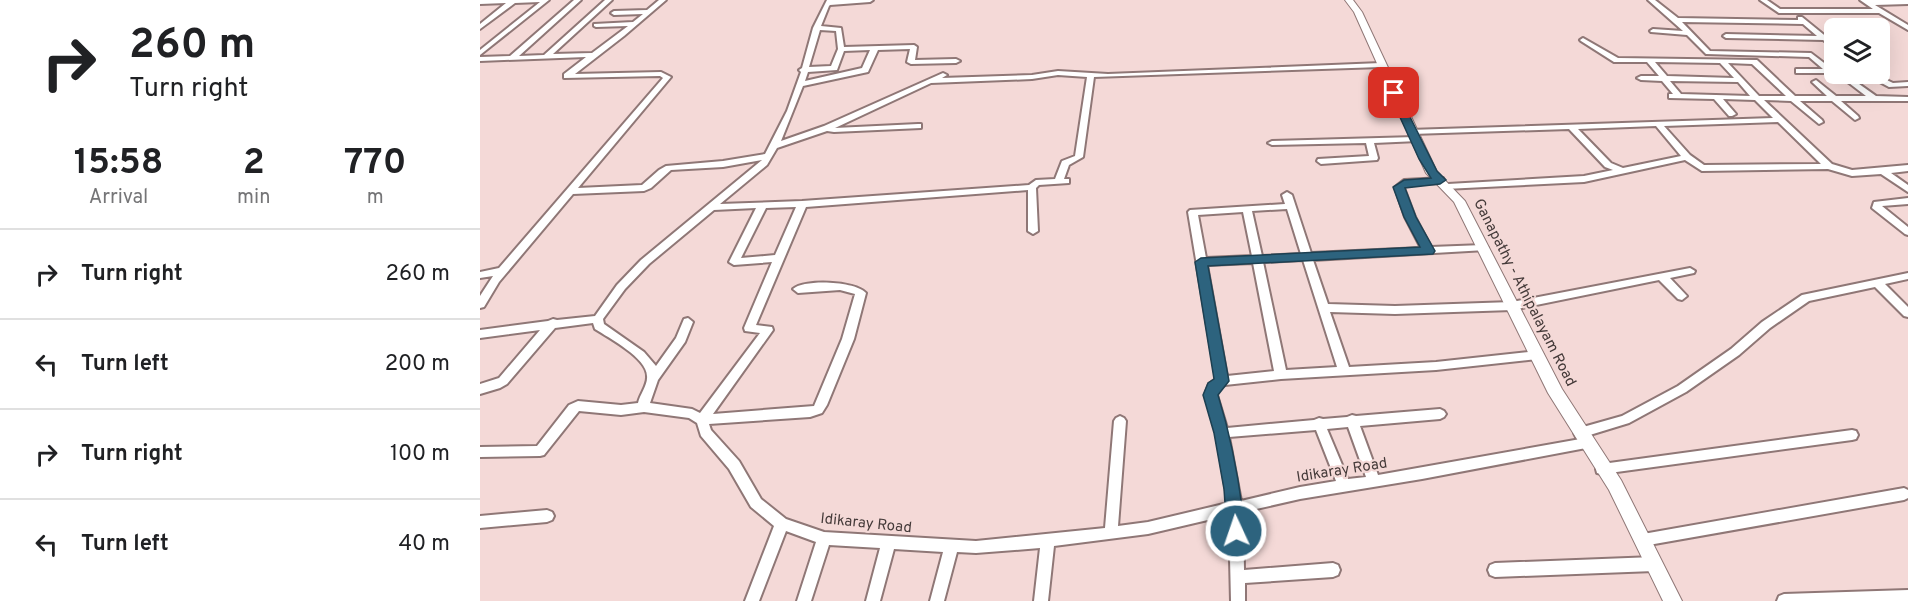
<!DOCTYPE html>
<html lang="en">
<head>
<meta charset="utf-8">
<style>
  body { margin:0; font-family:Overpass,sans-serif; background:#f2f2f2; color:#202124; height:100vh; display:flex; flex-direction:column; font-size:22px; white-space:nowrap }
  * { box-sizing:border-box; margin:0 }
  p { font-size:20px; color:#757577 }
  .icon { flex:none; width:33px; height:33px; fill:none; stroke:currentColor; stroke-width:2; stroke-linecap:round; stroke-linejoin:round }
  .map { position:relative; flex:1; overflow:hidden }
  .details { display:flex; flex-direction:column; background:#fff; width:480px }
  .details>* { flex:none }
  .banner { background:#fff; color:#202124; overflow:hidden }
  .tools { position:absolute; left:1344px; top:18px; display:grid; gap:12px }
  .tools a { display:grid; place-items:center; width:66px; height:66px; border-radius:9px; background:#fff; box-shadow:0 6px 24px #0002; font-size:30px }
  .pin { position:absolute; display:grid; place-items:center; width:51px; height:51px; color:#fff; margin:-26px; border-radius:12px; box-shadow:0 3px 9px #0006 }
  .me { position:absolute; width:66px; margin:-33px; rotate:357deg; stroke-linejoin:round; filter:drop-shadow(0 0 4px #0008) }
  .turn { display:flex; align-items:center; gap:21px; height:126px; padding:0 30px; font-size:27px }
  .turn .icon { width:78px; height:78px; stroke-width:2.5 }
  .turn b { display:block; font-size:42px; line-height:51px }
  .eta { display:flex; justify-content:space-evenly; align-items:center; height:102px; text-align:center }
  .eta b { font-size:36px; font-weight:700; line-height:42px }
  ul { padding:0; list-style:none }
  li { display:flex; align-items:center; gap:18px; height:90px; padding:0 30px; border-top:2px solid #e0e0e0 }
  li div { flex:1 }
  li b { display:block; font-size:22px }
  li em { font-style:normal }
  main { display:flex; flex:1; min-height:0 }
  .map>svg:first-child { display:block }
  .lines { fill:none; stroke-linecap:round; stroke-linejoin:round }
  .minor-casing { stroke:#8f7776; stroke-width:4 }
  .major-casing { stroke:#8f7776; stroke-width:2 }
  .minor { fill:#fff; fill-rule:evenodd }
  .major { fill:#fff; fill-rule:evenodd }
  .route { fill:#2d637e; stroke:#1d4052; stroke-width:1.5 }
  .labels { text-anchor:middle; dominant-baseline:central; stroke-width:4.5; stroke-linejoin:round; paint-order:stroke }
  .street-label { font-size:15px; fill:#443a39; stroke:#f4d9d7 }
</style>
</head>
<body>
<main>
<section class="details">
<div class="banner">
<div class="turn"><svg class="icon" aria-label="right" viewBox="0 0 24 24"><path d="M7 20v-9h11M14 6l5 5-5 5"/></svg><div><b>260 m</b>Turn right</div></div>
</div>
<div class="eta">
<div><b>15:58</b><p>Arrival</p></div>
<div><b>2</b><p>min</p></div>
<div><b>770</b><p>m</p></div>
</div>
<ul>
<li><svg class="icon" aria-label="right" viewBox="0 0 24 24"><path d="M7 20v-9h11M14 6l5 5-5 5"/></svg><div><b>Turn right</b></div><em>260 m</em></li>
<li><svg class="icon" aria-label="left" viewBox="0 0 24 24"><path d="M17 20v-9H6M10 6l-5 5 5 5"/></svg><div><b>Turn left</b></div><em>200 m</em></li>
<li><svg class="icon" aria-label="right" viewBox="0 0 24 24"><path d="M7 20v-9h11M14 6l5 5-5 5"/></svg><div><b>Turn right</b></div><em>100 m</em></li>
<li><svg class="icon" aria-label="left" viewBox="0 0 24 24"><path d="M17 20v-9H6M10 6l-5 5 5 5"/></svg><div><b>Turn left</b></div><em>40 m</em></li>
</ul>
</section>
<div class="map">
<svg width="1428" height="601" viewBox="0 0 1428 601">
  <rect width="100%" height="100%" fill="#f4d9d7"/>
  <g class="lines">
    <g class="minor-casing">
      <g id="minor">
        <path d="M 0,0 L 69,0 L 0,55 L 0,50 L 60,2 L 35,3 L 0,29 L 0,24 L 26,3 L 0,4 Z"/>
        <path d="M 94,0 L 101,0 L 39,56 L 64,55 L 125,0 L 132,0 L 73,54 L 112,53 L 148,26 L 116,27 L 114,26 L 114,24 L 153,22 L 163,14 L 134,15 L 131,13 L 134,11 L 167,10 L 179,0 L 186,0 L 144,36 L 95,74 L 181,72 L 191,77 L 98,188 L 162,185 L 179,170 L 186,166 L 243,161 L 285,154 L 307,111 L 321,72 L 319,70 L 322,68 L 333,28 L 347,0 L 393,0 L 390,2 L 350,5 L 349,6 L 341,26 L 361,28 L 364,47 L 434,45 L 437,47 L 435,60 L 476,59 L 480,61 L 476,63 L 431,64 L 427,62 L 430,49 L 398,50 L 388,72 L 323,86 L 301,141 L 344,126 L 463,73 L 467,75 L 462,78 L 552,75 L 578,71 L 628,74 L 901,63 L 905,65 L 901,67 L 614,77 L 603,157 L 589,165 L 584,179 L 589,179 L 589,183 L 559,185 L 556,188 L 558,231 L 553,234 L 548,231 L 548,190 L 326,207 L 276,325 L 292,327 L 293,330 L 233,414 L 334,406 L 362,339 L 375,294 L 360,290 L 318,293 L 313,289 C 324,279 375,281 386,293 L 374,339 L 347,405 L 342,413 L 330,417 L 229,424 L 231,430 L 259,461 L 281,499 L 306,519 L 344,532 L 496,541 L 625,528 L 634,421 L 636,418 L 640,416 L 644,418 L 646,421 L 638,526 L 668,522 L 748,503 L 736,433 L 725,395 L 729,384 L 736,379 L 708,212 L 710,210 L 805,204 L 802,195 L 807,192 L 812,195 L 831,253 L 941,248 L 925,217 L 915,187 L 924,180 L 963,178 L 964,180 L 960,183 L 926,185 L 924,188 L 935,217 L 951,247 L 1003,245 L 1006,246 L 1008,248 L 1006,250 L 833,260 L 848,304 L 915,306 L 1032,302 L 1210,268 L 1215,271 L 1214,273 L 1190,278 L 1207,296 L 1202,300 L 1198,299 L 1179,280 L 1032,310 L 915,314 L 850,312 L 869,367 L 956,362 L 1057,351 L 1061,352 L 1063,355 L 1061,358 L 1057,359 L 956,370 L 801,379 L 745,385 L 738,389 L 737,395 L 747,428 L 834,420 L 839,418 L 843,419 L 867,417 L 872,415 L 876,416 L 960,409 L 964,411 L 966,414 L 964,417 L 960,419 L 880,426 L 898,475 L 1106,438 L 1110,439 L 1112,443 L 1110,447 L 1106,448 L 942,479 L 820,499 L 763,512 L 764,570 L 853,563 L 858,565 L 860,570 L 858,575 L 853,577 L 765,583 L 765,601 L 751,601 L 749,515 L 668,534 L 574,546 L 568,601 L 554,601 L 560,548 L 496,553 L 477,552 L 464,601 L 450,601 L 463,552 L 414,549 L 400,601 L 386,601 L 400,548 L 349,545 L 331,601 L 317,601 L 336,542 L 306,531 L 279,601 L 265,601 L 294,526 L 271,507 L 249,469 L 221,436 L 217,423 L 209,418 L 164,412 L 141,415 L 99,411 L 64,455 L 60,456 L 0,457 L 0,447 L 57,446 L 89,405 L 98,401 L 141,405 L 158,403 C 160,394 168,385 167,376 C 167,358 129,338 115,329 L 113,323 L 75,328 L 27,384 L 20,388 L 0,394 L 0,384 L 19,378 L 60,330 L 0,338 L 0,330 L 68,321 L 73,319 L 77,320 L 115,316 L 137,285 L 161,260 L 282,160 L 243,167 L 191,170 L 171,188 L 164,191 L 93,194 L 19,282 L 4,307 L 0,308 L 0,296 L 13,276 L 0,278 L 0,272 L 19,268 L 183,78 L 180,76 L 84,78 L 84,74 L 106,57 L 0,61 L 0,57 L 30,56 ZM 340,30 L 356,31 L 358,49 L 351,66 L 329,67 ZM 390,50 L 382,68 L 325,81 L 328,72 L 357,70 L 364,51 ZM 578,75 L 607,77 L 595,156 L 582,161 L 575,179 L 556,180 L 549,185 L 322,201 L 240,204 L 287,165 L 297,148 L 347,131 L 354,132 L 441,128 L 441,124 L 438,124 L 355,128 L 451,83 L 552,79 ZM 316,207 L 295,255 L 261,258 L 286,208 ZM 276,208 L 249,262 L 254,265 L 292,262 L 264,328 L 265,331 L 280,333 L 220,413 L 212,409 L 170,403 L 178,380 L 205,342 L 213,322 L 208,318 L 204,319 L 196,338 L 176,366 L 164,352 L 124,324 L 123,319 L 145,289 L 169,264 L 234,210 ZM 807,209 L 821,254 L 782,256 L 772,211 ZM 763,212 L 772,256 L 726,258 L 718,215 ZM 823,260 L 857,367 L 806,370 L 783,262 ZM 773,263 L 794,371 L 747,376 L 727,265 ZM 868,427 L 886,477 L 868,479 L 847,429 ZM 836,430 L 856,481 L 820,487 L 761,501 L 749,437 Z"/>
        <path d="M 1168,0 L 1175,0 L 1198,18 L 1318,20 L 1318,17 L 1322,17 L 1354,43 L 1354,48 L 1343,40 L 1246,38 L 1243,36 L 1246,34 L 1337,36 L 1323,24 L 1202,22 L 1230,51 L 1331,53 L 1352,69 L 1354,69 L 1354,73 L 1316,73 L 1316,69 L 1343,69 L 1329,57 L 1226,54 L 1207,35 L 1171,32 L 1170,31 L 1173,29 L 1203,31 Z"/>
        <path d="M 1280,0 L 1287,0 L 1300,9 L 1393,9 L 1380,0 L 1428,0 L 1428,4 L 1395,5 L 1428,25 L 1428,30 L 1399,13 L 1299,13 Z"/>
        <path d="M 1103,38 L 1138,58 L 1277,60 L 1315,96 L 1347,96 L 1332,82 L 1336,80 L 1356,96 L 1386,96 L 1369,83 L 1368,81 L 1372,79 L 1396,96 L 1428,97 L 1428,101 L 1361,101 L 1378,116 L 1379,118 L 1375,120 L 1352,101 L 1320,101 L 1342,120 L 1343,122 L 1339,124 L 1311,101 L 1284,100 L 1352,164 L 1372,170 L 1428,165 L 1428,171 L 1411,173 L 1428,185 L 1428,192 L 1401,174 L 1372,176 L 1348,169 L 1222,171 L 1205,160 L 1104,182 L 965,189 L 964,187 L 968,184 L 1104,176 L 1133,170 L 1125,167 L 1089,129 L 932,134 L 929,134 L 929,130 L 1293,118 L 1275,100 L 1243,99 L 1256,114 L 1252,116 L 1249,116 L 1234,99 L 1189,98 L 1189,94 L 1193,94 L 1182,81 L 1161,80 L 1157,78 L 1161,76 L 1179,76 L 1167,62 L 1134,62 L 1101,41 L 1100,40 ZM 1175,62 L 1240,63 L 1254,78 L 1187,76 ZM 1248,63 L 1272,64 L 1306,96 L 1279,96 ZM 1190,81 L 1258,82 L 1270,96 L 1201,94 ZM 1298,122 L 1341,164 L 1224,165 L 1210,155 L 1184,126 ZM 1176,126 L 1201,156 L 1143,168 L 1131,163 L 1098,129 Z"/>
        <path d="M 1385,74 L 1394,74 L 1413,83 L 1428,82 L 1428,86 L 1409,87 Z"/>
        <path d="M 935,137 L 938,137 L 938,141 L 894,143 L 898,158 L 897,160 L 841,164 L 837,161 L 838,159 L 889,156 L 886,143 L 792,145 L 788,143 L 792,141 Z"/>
        <path d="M 1428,198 L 1428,204 L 1402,206 L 1428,227 L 1428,235 L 1425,234 L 1392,208 L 1394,202 Z"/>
        <path d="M 1428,273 L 1428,279 L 1405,284 L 1428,307 L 1428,317 L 1424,316 L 1395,287 L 1329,301 L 1290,328 L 1259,355 L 1206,392 L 1149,423 L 1100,438 L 1096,437 L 1094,433 L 1096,429 L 1142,416 L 1198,386 L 1251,349 L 1282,322 L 1322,295 Z"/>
        <path d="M 1372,430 L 1376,431 L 1378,435 L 1376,439 L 1372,440 L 1122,474 L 1117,473 L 1116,469 L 1117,465 L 1122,464 Z"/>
        <path d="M 1424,488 L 1428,490 L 1428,498 L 1424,500 L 1163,546 L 1158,544 L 1156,540 L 1158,536 L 1163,534 Z"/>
        <path d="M 67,510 L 72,512 L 74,516 L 72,520 L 67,522 L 0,528 L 0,516 Z"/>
        <path d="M 1174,557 L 1179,559 L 1181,564 L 1179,569 L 1174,571 L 1015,577 L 1010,575 L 1008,570 L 1010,565 L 1015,563 Z"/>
        <path d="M 1428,590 L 1428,601 L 1297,601 L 1299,596 L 1304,594 Z"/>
      </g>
    </g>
    <g class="major-casing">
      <path id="major" d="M 865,0 L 873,0 L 882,12 L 957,172 L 985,201 L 1082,389 L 1141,480 L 1202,601 L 1183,601 L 1129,490 L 1068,393 L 974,202 L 946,173 L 874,12 Z"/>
    </g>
    <use href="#minor" class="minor"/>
    <use href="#major" class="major"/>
  </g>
  <path class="route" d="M 914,90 L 918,93 L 957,171 L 966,180 L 960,184 L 925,188 L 936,217 L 955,251 L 953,254 L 728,266 L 749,381 L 738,395 C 752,440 760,484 765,531 L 763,537 L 756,539 L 750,537 L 747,531 L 744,489 L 734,433 L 723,395 L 728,383 L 734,379 L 715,262 L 721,258 L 940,247 L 924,217 L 913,187 L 924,180 L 951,178 L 939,159 L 909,93 Z"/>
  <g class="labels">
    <g class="street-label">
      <text transform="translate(1044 293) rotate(63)">Ganapathy - Athipalayam Road</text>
      <text transform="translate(862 471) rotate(-9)">Idikaray Road</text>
      <text transform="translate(386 524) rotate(6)">Idikaray Road</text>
    </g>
  </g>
</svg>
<div class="tools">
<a><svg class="icon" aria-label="layers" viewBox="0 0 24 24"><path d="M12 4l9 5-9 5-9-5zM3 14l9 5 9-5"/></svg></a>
</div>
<div class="pin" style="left:914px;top:93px;background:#d93025"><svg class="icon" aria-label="arrive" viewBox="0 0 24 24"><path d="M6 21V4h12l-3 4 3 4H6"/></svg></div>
<svg class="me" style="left:756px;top:531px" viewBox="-20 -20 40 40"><circle r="17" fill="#2d637e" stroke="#fff" stroke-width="3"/><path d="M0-11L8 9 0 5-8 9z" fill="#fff"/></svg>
</div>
</main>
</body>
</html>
